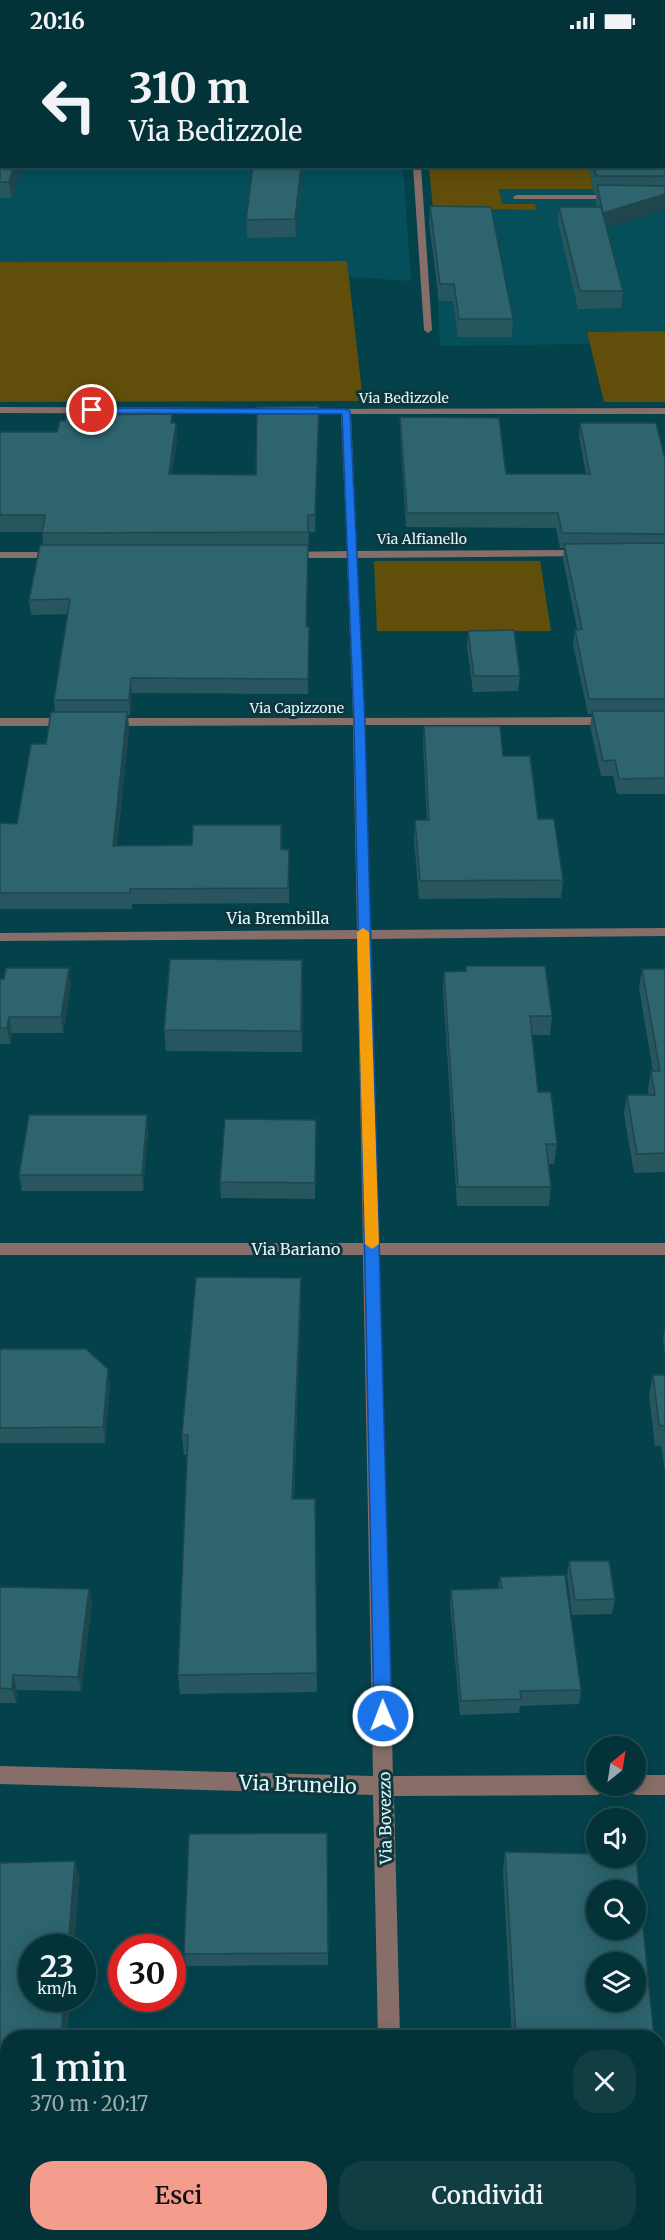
<!DOCTYPE html>
<html lang="it">
<head>
<meta charset="utf-8">
<style>
  body { margin:0; font-family:Merriweather,serif; background:#113e43; color:#f1f3f6; height:100vh; display:flex; flex-direction:column; font-size:22px; white-space:nowrap }
  * { box-sizing:border-box; margin:0 }
  p { font-size:20px; color:#97aaae }
  .icon { flex:none; width:33px; height:33px; fill:none; stroke:currentColor; stroke-width:2; stroke-linecap:round; stroke-linejoin:round }
  .map { position:relative; flex:1; overflow:hidden }
  .drawer { position:absolute; left:0px; top:1988px; width:666px; height:212px; display:flex; flex-direction:column; background:#033238; border-radius:24px 24px 0 0; box-shadow:0 3px 15px #0003,0 0 0 2px #244d53 }
  .drawer>* { flex:none }
  .banner { position:absolute; left:0px; top:0px; width:666px; height:126px; box-shadow:0 3px 15px #0003,0 0 0 2px #244d53; background:#033238; color:#f1f3f6; overflow:hidden }
  .needle { width:39px; rotate:30deg }
  .tools { position:absolute; left:586px; top:1694px; display:grid; gap:12px }
  .tools a { display:grid; place-items:center; width:60px; height:60px; border-radius:50%; background:#033238; box-shadow:0 3px 15px #0003,0 0 0 2px #244d53; font-size:30px }
  .speed { position:absolute; left:18px; top:1892px; display:flex; gap:12px; font-size:30px; font-weight:700; text-align:center }
  .speed>* { display:grid; place-content:center; width:78px; height:78px; border-radius:50%; background:#033238; box-shadow:0 3px 15px #0003,0 0 0 2px #244d53; line-height:1 }
  .speed small { font-size:15px; font-weight:400 }
  .speed .limit { border:9px solid #d22; background:#fff; color:#111 }
  .pin { position:absolute; display:grid; place-items:center; width:51px; height:51px; color:#fff; margin:-26px; border:3px solid #fff; border-radius:50%; box-shadow:0 2px 6px #0007 }
  .me { position:absolute; width:66px; margin:-33px; rotate:359deg; stroke-linejoin:round; filter:drop-shadow(0 0 4px #0008) }
  .turn { display:flex; align-items:center; gap:21px; height:126px; padding:0 30px; font-size:27px }
  .turn .icon { width:78px; height:78px; stroke-width:2.5 }
  .turn b { display:block; font-size:42px; line-height:51px }
  .round { display:grid; place-items:center; flex:none; width:63px; height:63px; border-radius:24px; background:#113e43 }
  .head { display:flex; align-items:center; justify-content:space-between; height:102px; padding:0 30px }
  h1 { font-size:36px; font-weight:600; line-height:45px }
  .cta { display:flex; gap:12px; margin-top:auto; padding:12px 30px }
  .cta a { flex:1; height:69px; border-radius:24px; background:#f49d8d; color:#111; font-size:24px; font-weight:600; line-height:69px; text-align:center }
  .cta a+a { background:#113e43; color:#f1f3f6 }
  .status { display:flex; justify-content:space-between; align-items:center; height:42px; padding:0 30px; background:#033238; direction:ltr }
  .status svg { height:16px; fill:currentColor }
  .map>svg:first-child { display:block }
  .built { fill:#044f5a }
  .green { fill:#614e0a }
  .lines { fill:none; stroke-linecap:round; stroke-linejoin:round }
  .lane { fill:#876e69; fill-rule:evenodd }
  .street { fill:#876e69; fill-rule:evenodd }
  .wall { fill:#27565f }
  .shaded-wall { fill:#20464d }
  .building { fill:#2d646e; stroke:#20464d; stroke-width:1.5; fill-rule:evenodd }
  .route { fill:#1a73e8; stroke:#114b97; stroke-width:1.5 }
  .slow { fill:#f59e0b }
  .labels { text-anchor:middle; dominant-baseline:central; stroke-width:6; stroke-linejoin:round; paint-order:stroke }
  .far-street-label { font-size:14px; fill:#ddf9fe; stroke:#0f363c }
  .street-label { font-size:16px; fill:#ddf9fe; stroke:#0f363c }
  .near-street-label { font-size:20px; fill:#ddf9fe; stroke:#0f363c }
</style>
</head>
<body>
<div class="status"><b>20:16</b><svg viewBox="0 0 49 12"><path d="M0 12V9h3v3zM5 12V6h3v6zM10 12V3h3v9zM15 12V0h3v12zM26 1h20v11H26zM47 4h2v5h-2z"/></svg></div>
<div class="map">
<svg width="665" height="2198" viewBox="0 0 665 2198">
  <rect width="100%" height="100%" fill="#04424b"/>
  <g class="built">
    <path d="M 665,104 L 665,289 L 587,290 L 590,302 L 440,304 L 433,166 L 536,168 L 502,162 L 499,146 L 593,147 L 664,124 Z"/>
    <path d="M 0,105 L 2,124 L 403,125 L 411,239 L 349,235 L 346,219 L 0,220 Z"/>
  </g>
  <g class="green">
    <path d="M 429,125 L 589,125 L 593,147 L 499,147 L 502,162 L 535,162 L 536,168 L 433,166 Z"/>
    <path d="M 347,219 L 363,359 L 0,360 L 0,220 Z"/>
    <path d="M 665,289 L 665,360 L 604,360 L 587,290 Z"/>
    <path d="M 374,519 L 540,519 L 551,589 L 377,589 Z"/>
  </g>
  <g class="lines">
    <g class="lane">
      <path d="M 153,0 L 159,0 L 152,2 Z"/>
      <path d="M 517,153 L 616,153 L 620,155 L 616,157 L 514,157 L 513,155 Z"/>
    </g>
    <g class="street">
      <path d="M 413,124 L 421,124 L 432,288 L 428,291 L 424,288 Z"/>
      <path d="M 0,365 L 276,366 L 281,369 L 276,372 L 0,371 Z"/>
      <path d="M 665,366 L 665,372 L 351,372 L 357,509 L 582,508 L 587,511 L 582,514 L 357,516 L 365,676 L 609,675 L 615,679 L 609,683 L 365,683 L 370,888 L 665,886 L 665,894 L 371,897 L 379,1201 L 665,1201 L 665,1213 L 379,1213 L 393,1734 L 597,1733 L 597,1743 L 607,1743 L 604,1750 L 597,1753 L 394,1754 L 400,1995 L 378,1995 L 373,1753 L 0,1742 L 0,1724 L 373,1734 L 363,1213 L 0,1213 L 0,1201 L 363,1201 L 357,897 L 0,899 L 0,891 L 357,888 L 353,683 L 108,684 L 102,680 L 108,676 L 353,676 L 347,516 L 288,516 L 283,513 L 288,510 L 347,509 L 341,372 L 300,372 L 295,369 L 297,367 Z"/>
      <path d="M 0,510 L 57,510 L 62,513 L 57,516 L 0,516 Z"/>
      <path d="M 0,676 L 69,676 L 75,680 L 69,684 L 0,684 Z"/>
      <path d="M 636,1733 L 665,1733 L 665,1753 L 636,1753 L 629,1750 L 626,1743 L 636,1743 Z"/>
      <path d="M 380,2192 L 403,2192 L 404,2198 L 380,2198 Z"/>
    </g>
  </g>
  <g class="wall">
    <path d="M 0,0 L 65,0 L 2,124 L 22,124 L 11,156 L 0,156 Z"/>
    <path d="M 508,0 L 665,0 L 665,168 L 606,186 L 623,249 L 621,266 L 578,267 L 558,181 L 559,165 L 597,165 L 596,160 L 596,151 L 594,151 L 588,124 L 664,124 L 664,2 L 510,2 Z"/>
    <path d="M 253,124 L 303,124 L 296,195 L 247,196 L 246,178 Z"/>
    <path d="M 430,164 L 513,277 L 512,295 L 458,295 L 453,259 L 439,259 L 429,181 Z"/>
    <path d="M 319,364 L 315,490 L 309,490 L 308,507 L 307,585 L 309,585 L 308,652 L 132,651 L 130,673 L 128,673 L 129,686 L 117,803 L 281,807 L 289,823 L 289,861 L 132,862 L 132,867 L 0,867 L 0,781 L 17,782 L 46,702 L 55,670 L 54,658 L 68,572 L 31,573 L 29,558 L 43,503 L 42,490 L 0,490 L 0,390 L 57,390 L 172,372 L 172,381 L 176,381 L 177,397 L 172,432 L 256,433 Z"/>
    <path d="M 400,375 L 506,432 L 586,432 L 579,395 L 580,381 L 665,417 L 665,752 L 617,752 L 613,734 L 601,734 L 590,684 L 592,672 L 588,672 L 573,603 L 575,588 L 577,587 L 563,517 L 564,506 L 560,506 L 556,486 L 406,485 L 400,389 Z"/>
    <path d="M 468,589 L 520,634 L 518,649 L 473,650 L 467,604 Z"/>
    <path d="M 424,684 L 503,714 L 538,777 L 563,838 L 561,856 L 419,857 L 414,797 L 415,778 L 427,778 L 423,702 Z"/>
    <path d="M 466,924 L 552,974 L 550,993 L 532,993 L 538,1050 L 557,1102 L 554,1122 L 548,1122 L 551,1145 L 549,1164 L 457,1164 L 443,949 L 444,930 L 466,929 Z"/>
    <path d="M 642,927 L 665,927 L 665,1130 L 634,1131 L 624,1072 L 627,1053 L 649,1053 L 648,1048 L 651,1029 L 653,1029 L 639,946 Z"/>
    <path d="M 0,937 L 71,942 L 63,991 L 12,991 L 10,1002 L 0,1002 Z"/>
    <path d="M 303,939 L 302,1010 L 166,1009 L 164,988 Z"/>
    <path d="M 316,1078 L 315,1157 L 221,1156 L 220,1140 Z"/>
    <path d="M 148,1089 L 143,1149 L 22,1149 L 19,1133 Z"/>
    <path d="M 301,1257 L 294,1457 L 315,1457 L 317,1650 L 180,1652 L 178,1633 L 188,1413 L 184,1413 L 182,1393 Z"/>
    <path d="M 665,1285 L 665,1314 L 663,1296 Z"/>
    <path d="M 0,1307 L 110,1343 L 105,1401 L 0,1401 Z"/>
    <path d="M 653,1333 L 665,1333 L 665,1430 L 661,1404 L 655,1404 L 649,1353 Z"/>
    <path d="M 569,1519 L 615,1557 L 612,1572 L 572,1573 L 567,1534 Z"/>
    <path d="M 500,1535 L 581,1648 L 579,1662 L 520,1664 L 519,1671 L 460,1673 L 450,1562 L 451,1548 L 498,1546 Z"/>
    <path d="M 0,1545 L 89,1547 L 92,1561 L 81,1649 L 17,1648 L 16,1661 L 0,1661 Z"/>
    <path d="M 327,1791 L 328,1923 L 186,1924 L 184,1912 Z"/>
    <path d="M 505,1810 L 654,1995 L 512,1995 L 503,1828 Z"/>
    <path d="M 75,1819 L 79,1835 L 74,1905 L 32,1905 L 32,1956 L 70,1956 L 67,1995 L 8,1995 L 8,2017 L 0,2017 L 0,1821 Z"/>
    <path d="M 8,2083 L 8,2192 L 90,2192 L 90,2198 L 0,2198 L 0,2133 Z"/>
    <path d="M 541,2192 L 658,2192 L 665,2198 L 542,2198 Z"/>
  </g>
  <g class="shaded-wall">
    <path d="M 14,124 L 22,124 L 11,156 L 9,140 Z"/>
    <path d="M 301,124 L 303,124 L 296,195 L 295,177 Z"/>
    <path d="M 665,152 L 665,168 L 601,188 L 603,171 Z"/>
    <path d="M 319,364 L 319,380 L 315,490 L 315,473 Z"/>
    <path d="M 176,381 L 177,397 L 170,449 L 169,432 Z"/>
    <path d="M 131,636 L 132,651 L 130,673 L 129,658 Z"/>
    <path d="M 127,670 L 129,686 L 115,819 L 113,804 Z"/>
    <path d="M 302,918 L 303,939 L 302,1010 L 301,989 Z"/>
    <path d="M 69,926 L 71,942 L 63,991 L 61,975 Z"/>
    <path d="M 9,975 L 12,991 L 10,1002 L 7,986 Z"/>
    <path d="M 147,1073 L 148,1089 L 143,1149 L 142,1133 Z"/>
    <path d="M 301,1236 L 301,1257 L 293,1477 L 292,1457 Z"/>
    <path d="M 108,1327 L 110,1343 L 105,1401 L 103,1385 Z"/>
    <path d="M 89,1547 L 92,1561 L 81,1649 L 78,1635 Z"/>
    <path d="M 13,1633 L 17,1648 L 16,1661 L 12,1647 Z"/>
    <path d="M 75,1819 L 79,1835 L 74,1905 L 68,1905 Z"/>
    <path d="M 64,1956 L 70,1956 L 67,1995 L 61,1995 Z"/>
    <rect x="85" y="2192" width="5" height="6"/>
  </g>
  <g class="building">
    <path d="M 0,0 L 59,0 L 59,2 L 2,2 L 2,79 L 0,79 Z"/>
    <rect x="172" y="0" width="152" height="2"/>
    <path d="M 555,0 L 665,0 L 665,76 L 664,2 L 556,2 Z"/>
    <rect x="664" y="84" width="1" height="39"/>
    <path d="M 0,86 L 2,86 L 2,124 L 14,124 L 9,140 L 0,140 Z"/>
    <path d="M 253,124 L 301,124 L 295,177 L 246,178 Z"/>
    <path d="M 594,124 L 664,124 L 665,128 L 665,134 L 596,134 Z"/>
    <path d="M 597,143 L 665,144 L 665,152 L 603,171 Z"/>
    <path d="M 430,164 L 491,165 L 513,277 L 459,277 L 454,242 L 440,242 Z"/>
    <path d="M 559,165 L 601,165 L 623,249 L 580,249 Z"/>
    <path d="M 319,364 L 315,473 L 308,473 L 308,490 L 42,491 L 45,473 L 0,473 L 0,390 L 57,390 L 60,379 L 65,379 L 66,373 L 172,372 L 171,381 L 176,381 L 169,432 L 256,433 L 257,365 Z"/>
    <path d="M 400,375 L 499,376 L 506,432 L 590,432 L 580,381 L 656,381 L 665,417 L 665,492 L 562,491 L 558,471 L 407,471 Z"/>
    <path d="M 665,501 L 665,657 L 589,657 L 575,588 L 582,587 L 564,502 Z"/>
    <path d="M 40,503 L 308,503 L 306,585 L 309,585 L 308,637 L 131,636 L 129,658 L 54,658 L 70,557 L 29,558 Z"/>
    <path d="M 514,588 L 520,634 L 474,634 L 468,589 Z"/>
    <path d="M 592,669 L 665,669 L 665,736 L 619,737 L 615,718 L 603,719 Z"/>
    <path d="M 51,670 L 127,670 L 113,804 L 192,803 L 193,783 L 281,783 L 281,807 L 289,808 L 288,846 L 130,847 L 130,851 L 0,851 L 0,781 L 17,782 L 31,702 L 46,702 Z"/>
    <path d="M 424,684 L 500,684 L 503,714 L 530,714 L 538,777 L 554,777 L 563,838 L 420,839 L 415,778 L 429,778 Z"/>
    <path d="M 170,917 L 302,918 L 301,989 L 164,988 Z"/>
    <path d="M 466,924 L 545,924 L 552,974 L 530,974 L 538,1050 L 551,1050 L 557,1102 L 546,1102 L 551,1145 L 458,1145 L 444,930 L 466,929 Z"/>
    <path d="M 6,926 L 69,926 L 61,975 L 9,975 L 7,986 L 0,986 L 0,937 L 4,937 Z"/>
    <path d="M 642,927 L 665,927 L 665,1111 L 637,1112 L 627,1053 L 655,1053 L 651,1029 L 660,1029 Z"/>
    <path d="M 29,1073 L 147,1073 L 142,1133 L 19,1133 Z"/>
    <path d="M 225,1077 L 316,1078 L 315,1141 L 220,1140 Z"/>
    <path d="M 196,1235 L 301,1236 L 292,1457 L 315,1457 L 317,1631 L 178,1633 L 188,1393 L 182,1393 Z"/>
    <path d="M 0,1307 L 86,1307 L 108,1327 L 103,1385 L 0,1386 Z"/>
    <path d="M 653,1333 L 665,1333 L 665,1384 L 659,1383 Z"/>
    <path d="M 569,1519 L 609,1519 L 615,1557 L 575,1558 Z"/>
    <path d="M 565,1533 L 581,1648 L 520,1649 L 521,1657 L 461,1659 L 451,1548 L 502,1546 L 500,1535 Z"/>
    <path d="M 0,1545 L 89,1547 L 78,1635 L 13,1633 L 12,1647 L 0,1646 Z"/>
    <path d="M 327,1791 L 328,1911 L 184,1912 L 189,1792 Z"/>
    <path d="M 505,1810 L 597,1812 L 597,1815 L 636,1815 L 654,1995 L 516,1995 ZM 597,1848 L 636,1848 L 636,1887 L 597,1887 ZM 597,1920 L 636,1920 L 636,1959 L 597,1959 Z"/>
    <path d="M 75,1819 L 68,1905 L 32,1905 L 32,1956 L 64,1956 L 61,1995 L 8,1995 L 8,2002 L 0,2003 L 0,1821 Z"/>
    <path d="M 6,2083 L 8,2083 L 8,2190 L 0,2190 L 0,2133 Z"/>
    <path d="M 658,2146 L 661,2146 L 665,2198 L 546,2198 L 546,2192 L 658,2192 Z"/>
    <path d="M 12,2192 L 85,2192 L 85,2198 L 11,2198 Z"/>
  </g>
  <path class="route" d="M 89,366 L 346,367 L 350,369 L 365,681 L 392,1674 L 389,1680 L 383,1682 L 377,1680 L 374,1674 L 354,681 L 342,372 L 92,371 L 89,370 Z"/>
  <path class="slow" d="M 363,886 L 369,890 L 379,1202 L 372,1207 L 365,1202 L 357,890 Z"/>
  <g class="labels">
    <g class="far-street-label">
      <text x="404" y="356">Via Bedizzole</text>
      <text x="422" y="497">Via Alfianello</text>
      <text x="297" y="666">Via Capizzone</text>
    </g>
    <g class="street-label">
      <text x="278" y="876">Via Brembilla</text>
      <text x="296" y="1207">Via Bariano</text>
      <text transform="translate(385 1776) rotate(-91)">Via Bovezzo</text>
    </g>
    <g class="near-street-label">
      <text transform="translate(298 1742) rotate(2)">Via Brunello</text>
    </g>
  </g>
</svg>
<div class="tools">
<a><svg class="needle" viewBox="-14 -14 28 28"><path d="M0-13l5 13h-10z" fill="#e53935"/><path d="M0 13l5-13h-10z" fill="#97aaae"/></svg></a>
<a><svg class="icon" aria-label="sound" viewBox="0 0 24 24"><path d="M4 9h4l5-4v14l-5-4H4zM17 9q2 3 0 6"/></svg></a>
<a><svg class="icon" aria-label="search" viewBox="0 0 24 24"><circle cx="10" cy="10" r="6"/><path d="M15 15l6 6"/></svg></a>
<a><svg class="icon" aria-label="layers" viewBox="0 0 24 24"><path d="M12 4l9 5-9 5-9-5zM3 14l9 5 9-5"/></svg></a>
</div>
<div class="speed"><div>23<small>km/h</small></div><div class="limit">30</div></div>
<div class="pin" style="left:92px;top:368px;background:#d93025"><svg class="icon" aria-label="arrive" viewBox="0 0 24 24"><path d="M6 21V4h12l-3 4 3 4H6"/></svg></div>
<svg class="me" style="left:383px;top:1674px" viewBox="-20 -20 40 40"><circle r="17" fill="#1a73e8" stroke="#fff" stroke-width="3"/><path d="M0-11L8 9 0 5-8 9z" fill="#fff"/></svg>
<div class="banner">
<div class="turn"><svg class="icon" aria-label="left" viewBox="0 0 24 24"><path d="M17 20v-9H6M10 6l-5 5 5 5"/></svg><div><b>310 m</b>Via Bedizzole</div></div>
</div>
<section class="drawer">
<div class="head"><div><h1>1 min</h1><p>370 m · 20:17</p></div><a class="round"><svg class="icon" aria-label="close" viewBox="0 0 24 24"><path d="M6 6l12 12M18 6L6 18"/></svg></a></div>
<div class="cta"><a>Esci</a><a>Condividi</a></div>
</section>
</div>
</body>
</html>
